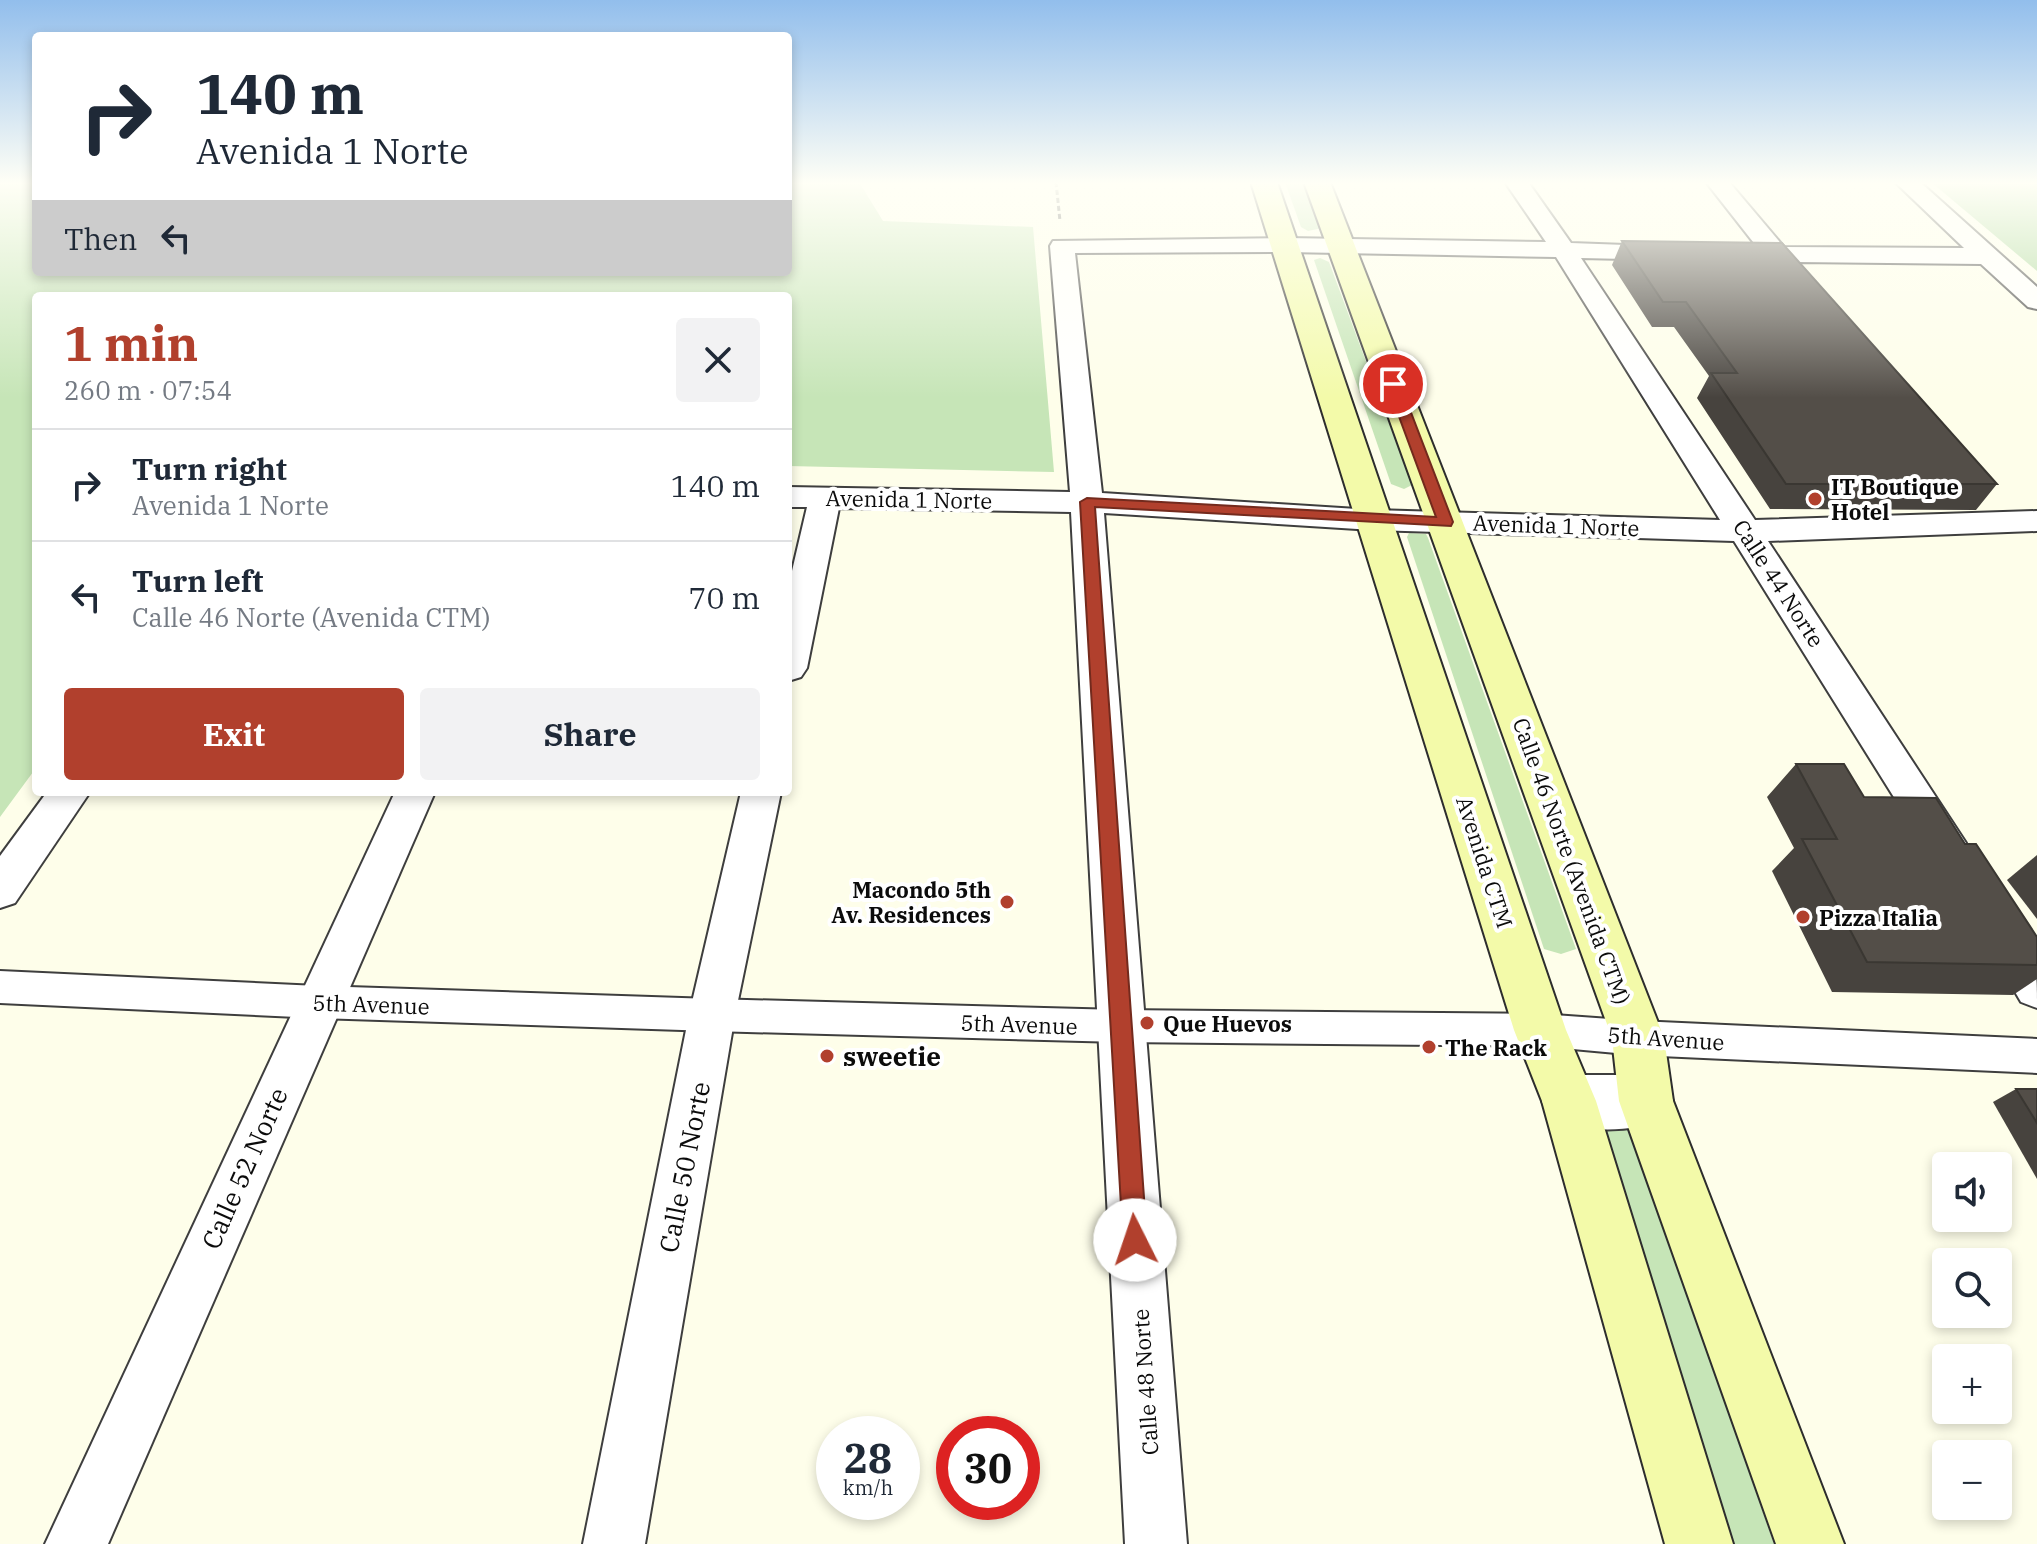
<!DOCTYPE html>
<html lang="en">
<head>
<meta charset="utf-8">
<style>
  body { margin:0; font-family:"IBM Plex Serif",serif; background:#f2f2f3; color:#1f2937; height:100vh; display:flex; flex-direction:column; font-size:30px; white-space:nowrap }
  * { box-sizing:border-box; margin:0 }
  p { font-size:26px; color:#747a83 }
  .icon { flex:none; width:44px; height:44px; fill:none; stroke:currentColor; stroke-width:2; stroke-linecap:round; stroke-linejoin:round }
  .map { position:relative; flex:1; overflow:hidden }
  .side { position:absolute; left:32px; top:292px; width:760px; height:504px; display:flex; flex-direction:column; background:#fff; border-radius:8px; box-shadow:0 4px 12px #0003 }
  .side>* { flex:none }
  .top-card { position:absolute; left:32px; top:32px; width:760px; height:244px; border-radius:8px; box-shadow:0 4px 12px #0003; background:#fff; color:#1f2937; overflow:hidden }
  .controls { position:absolute; left:1932px; top:1152px; display:grid; gap:16px }
  .controls a { display:grid; place-items:center; width:80px; height:80px; border-radius:8px; background:#fff; box-shadow:0 4px 12px #0003; font-size:40px }
  .speed { position:absolute; left:816px; top:1416px; display:flex; gap:16px; font-size:40px; font-weight:700; text-align:center }
  .speed>* { display:grid; place-content:center; width:104px; height:104px; border-radius:50%; background:#fff; box-shadow:0 4px 12px #0003; line-height:1 }
  .speed small { font-size:20px; font-weight:400 }
  .speed .limit { border:12px solid #d22; background:#fff; color:#111 }
  .pin { position:absolute; display:grid; place-items:center; width:68px; height:68px; color:#fff; margin:-34px; border:4px solid #fff; border-radius:50%; box-shadow:0 2px 8px #0007 }
  .me { position:absolute; width:88px; margin:-44px; rotate:356deg; stroke-linejoin:round; filter:drop-shadow(0 0 6px #0008) }
  .turn { display:flex; align-items:center; gap:28px; height:168px; padding:0 32px; font-size:36px }
  .turn .icon { width:104px; height:104px; stroke-width:2.5 }
  .turn b { display:block; font-size:56px; line-height:68px }
  .then { display:flex; align-items:center; height:76px; padding:0 32px; background:#0003; gap:16px; font-size:30px }
  .round { display:grid; place-items:center; flex:none; width:84px; height:84px; border-radius:8px; background:#f2f2f3 }
  .head { display:flex; align-items:center; justify-content:space-between; height:136px; padding:0 32px }
  h1 { font-size:48px; font-weight:700; line-height:60px; color:#b1402d }
  .cta { display:flex; gap:16px; margin-top:auto; padding:16px 32px }
  .cta a { flex:1; height:92px; border-radius:8px; background:#b1402d; color:#fff; font-size:32px; font-weight:700; line-height:92px; text-align:center }
  .cta a+a { background:#f2f2f3; color:#1f2937 }
  ul { padding:0; list-style:none }
  li { display:flex; align-items:center; gap:24px; height:112px; padding:0 32px; border-top:2px solid #e0e1e3 }
  li div { flex:1 }
  li b { display:block; font-size:30px }
  li em { font-style:normal }
  .map>svg:first-child { display:block }
  .green { fill:#c6e5b7 }
  .forest { fill:#a7d597 }
  .lines { fill:none; stroke-linecap:round; stroke-linejoin:round }
  .pedestrian-casing { stroke:#3e3e3e; stroke-width:4 }
  .minor-casing { stroke:#3e3e3e; stroke-width:4 }
  .tertiary-casing { stroke:#3e3e3e; stroke-width:4 }
  .secondary-casing { stroke:#2d2d2d; stroke-width:4 }
  .path { stroke:#2d2d2d; stroke-width:3; stroke-dasharray:5 3; stroke-linecap:butt }
  .pedestrian { fill:#fff; fill-rule:evenodd }
  .minor { fill:#fff; fill-rule:evenodd }
  .tertiary { fill:#fff; fill-rule:evenodd }
  .secondary { fill:#f3faa9; fill-rule:evenodd }
  .wall { fill:#47433e }
  .building { fill:#534e48; stroke:#3a3732; stroke-width:2 }
  .route { fill:#b1402d; stroke:#732a1d; stroke-width:2 }
  .poi-dot { fill:#b1402d; stroke:#fff; stroke-width:3 }
  .labels { text-anchor:middle; dominant-baseline:central; stroke-width:8; stroke-linejoin:round; paint-order:stroke }
  .poi-label { font-size:22px; font-weight:bold; fill:#0b0b0b; stroke:#fff; text-anchor:start }
  .street-label { font-size:22px; fill:#0b0b0b; stroke:#fff }
  .near-poi-label { font-size:26px; font-weight:bold; fill:#0b0b0b; stroke:#fff; text-anchor:start }
  .near-street-label { font-size:26px; fill:#0b0b0b; stroke:#fff }
</style>
</head>
<body>
<div class="map">
<svg width="2037" height="1544" viewBox="0 0 2037 1544">
  <rect width="100%" height="100%" fill="#fefeea"/>
  <g class="green">
    <path d="M 0,182 L 36,182 L 36,272 L 788,272 L 788,182 L 859,182 L 883,221 L 1033,227 L 1054,472 L 788,466 L 788,296 L 36,296 L 36,768 L 0,817 Z"/>
    <path d="M 1285,182 L 1305,182 L 1322,228 L 1308,231 L 1301,227 Z"/>
    <path d="M 1320,258 L 1329,262 L 1412,485 L 1404,489 L 1391,484 L 1314,260 Z"/>
    <path d="M 1409,533 L 1426,534 L 1428,538 L 1576,949 L 1561,954 L 1544,949 L 1407,537 Z"/>
    <path d="M 1617,1123 L 1630,1130 L 1774,1544 L 1734,1544 L 1602,1133 L 1608,1124 Z"/>
  </g>
  <path class="forest" d="M 1931,182 L 2037,182 L 2037,271 Z"/>
  <g class="lines">
    <g class="pedestrian-casing">
      <path id="pedestrian" d="M 0,971 L 318,986 L 712,999 L 1120,1010 L 1540,1014 L 1638,1021 L 2037,1039 L 2037,1073 L 1638,1055 L 1540,1046 L 1120,1042 L 712,1031 L 318,1018 L 0,1003 Z"/>
    </g>
    <g class="minor-casing">
      <g id="minor">
        <path d="M 1505,182 L 1528,182 L 1571,243 L 1681,247 L 1685,252 L 1681,257 L 1672,260 L 1581,258 L 1755,520 L 2037,511 L 2037,531 L 1768,541 L 1966,843 L 1960,855 L 1945,860 L 1930,855 L 1734,541 L 1373,530 L 1104,513 L 1187,1544 L 1125,1544 L 1071,512 L 839,508 L 807,668 L 801,677 L 788,681 L 788,588 L 807,507 L 788,507 L 788,487 L 1070,492 L 1050,246 L 1053,241 L 1286,238 L 1546,242 ZM 1286,252 L 1556,257 L 1720,520 L 1373,510 L 1102,493 L 1075,253 Z"/>
        <path d="M 1706,182 L 1729,182 L 1784,247 L 1964,248 L 1895,182 L 1920,182 L 2037,287 L 2037,309 L 2028,307 L 1981,264 L 1796,262 L 1800,267 L 1796,272 C 1782,276 1778,272 1769,262 L 1731,259 L 1727,254 L 1731,249 L 1757,247 Z"/>
        <path d="M 47,792 L 90,792 L 15,903 L 0,908 L 0,856 Z"/>
        <path d="M 395,792 L 435,792 L 108,1544 L 45,1544 Z"/>
        <path d="M 741,792 L 781,792 L 735,1015 L 645,1544 L 583,1544 L 689,1015 Z"/>
        <path d="M 2003,915 C 2037,929 2037,971 2037,1008 L 2021,1002 L 1981,934 L 1987,920 Z"/>
      </g>
    </g>
    <g class="tertiary-casing">
      <path id="tertiary" d="M 1569,1075 L 1646,1075 L 1665,1083 L 1673,1101 L 1665,1119 C 1632,1133 1583,1133 1550,1119 L 1542,1101 L 1550,1083 Z"/>
    </g>
    <g class="secondary-casing">
      <g id="secondary">
        <path d="M 1251,182 L 1277,182 L 1566,1030 L 1596,1101 L 1733,1544 L 1665,1544 L 1542,1101 L 1514,1030 Z"/>
        <path d="M 1304,182 L 1330,182 L 1664,1038 L 1673,1101 L 1844,1544 L 1776,1544 L 1619,1101 L 1612,1038 Z"/>
      </g>
    </g>
    <path class="path" d="M 1056,182 L 1060,221"/>
    <use href="#pedestrian" class="pedestrian"/>
    <use href="#minor" class="minor"/>
    <use href="#tertiary" class="tertiary"/>
    <use href="#secondary" class="secondary"/>
  </g>
  <g class="wall">
    <path d="M 1622,241 L 1997,484 L 1976,510 L 1770,509 L 1697,398 L 1709,376 L 1674,327 L 1652,327 L 1612,265 Z"/>
    <path d="M 1796,764 L 1864,797 L 1965,844 L 2037,937 L 2037,979 L 2013,995 L 1832,992 L 1772,871 L 1794,848 L 1767,797 Z"/>
    <path d="M 2037,855 L 2037,919 L 2007,880 Z"/>
    <path d="M 2016,1089 L 2037,1089 L 2037,1179 L 1993,1102 Z"/>
  </g>
  <g class="building">
    <path d="M 1622,241 L 1782,243 L 1997,484 L 1786,484 L 1711,373 L 1737,373 L 1686,302 L 1663,302 Z"/>
    <path d="M 1796,764 L 1844,764 L 1864,797 L 1936,798 L 1965,844 L 1976,844 L 2037,937 L 2037,965 L 1867,962 L 1802,839 L 1837,839 Z"/>
    <path d="M 2016,1089 L 2037,1089 L 2037,1123 Z"/>
  </g>
  <linearGradient id="sky" x2="0" y2="1"><stop stop-color="#92beec"/><stop offset="0.46" stop-color="#fffff6"/><stop offset="1" stop-color="#fffff6" stop-opacity="0"/></linearGradient>
  <rect width="2037" height="398" fill="url(#sky)"/>
  <path class="route" d="M 1389,382 L 1400,384 L 1453,522 L 1451,526 L 1095,507 L 1147,1240 L 1143,1248 L 1135,1252 L 1126,1248 L 1123,1240 L 1080,502 L 1087,498 L 1436,517 L 1387,384 Z"/>
  <g class="poi-dot">
    <circle cx="1815" cy="499" r="8"/>
    <circle cx="1007" cy="902" r="8"/>
    <circle cx="1803" cy="917" r="8"/>
    <circle cx="1147" cy="1023" r="8"/>
    <circle cx="1429" cy="1047" r="8"/>
    <circle cx="827" cy="1056" r="8"/>
  </g>
  <g class="labels">
    <g class="poi-label">
      <text x="1831" y="486">IT Boutique<tspan x="1831" dy="25">Hotel</tspan></text>
      <text x="991" y="889" text-anchor="end">Macondo 5th<tspan x="991" dy="25">Av. Residences</tspan></text>
      <text x="1819" y="917">Pizza Italia</text>
      <text x="1163" y="1023">Que Huevos</text>
      <text x="1445" y="1047">The Rack</text>
    </g>
    <g class="street-label">
      <text transform="translate(909 499) rotate(1)">Avenida 1 Norte</text>
      <text transform="translate(1556 525) rotate(2)">Avenida 1 Norte</text>
      <text transform="translate(1779 583) rotate(57)">Calle 44 Norte</text>
      <text transform="translate(1572 861) rotate(70)">Calle 46 Norte (Avenida CTM)</text>
      <text transform="translate(1485 862) rotate(72)">Avenida CTM</text>
      <text transform="translate(371 1004) rotate(2)">5th Avenue</text>
      <text transform="translate(1019 1024) rotate(2)">5th Avenue</text>
      <text transform="translate(1666 1038) rotate(4)">5th Avenue</text>
      <text transform="translate(1145 1382) rotate(-94)">Calle 48 Norte</text>
    </g>
    <g class="near-poi-label">
      <text x="843" y="1056">sweetie</text>
    </g>
    <g class="near-street-label">
      <text transform="translate(684 1167) rotate(-79)">Calle 50 Norte</text>
      <text transform="translate(244 1168) rotate(-66)">Calle 52 Norte</text>
    </g>
  </g>
</svg>
<div class="controls">
<a><svg class="icon" aria-label="sound" viewBox="0 0 24 24"><path d="M4 9h4l5-4v14l-5-4H4zM17 9q2 3 0 6"/></svg></a>
<a><svg class="icon" aria-label="search" viewBox="0 0 24 24"><circle cx="10" cy="10" r="6"/><path d="M15 15l6 6"/></svg></a>
<a>+</a>
<a>−</a>
</div>
<div class="speed"><div>28<small>km/h</small></div><div class="limit">30</div></div>
<div class="pin" style="left:1393px;top:384px;background:#d93025"><svg class="icon" aria-label="arrive" viewBox="0 0 24 24"><path d="M6 21V4h12l-3 4 3 4H6"/></svg></div>
<svg class="me" style="left:1135px;top:1240px" viewBox="-20 -20 40 40"><circle r="19" fill="#fff"/><path d="M0-13L10 11 0 6-10 11z" fill="#b1402d"/></svg>
<div class="top-card">
<div class="turn"><svg class="icon" aria-label="right" viewBox="0 0 24 24"><path d="M7 20v-9h11M14 6l5 5-5 5"/></svg><div><b>140 m</b>Avenida 1 Norte</div></div>
<div class="then">Then<svg class="icon" aria-label="left" viewBox="0 0 24 24"><path d="M17 20v-9H6M10 6l-5 5 5 5"/></svg></div>
</div>
<section class="side">
<div class="head"><div><h1>1 min</h1><p>260 m · 07:54</p></div><a class="round"><svg class="icon" aria-label="close" viewBox="0 0 24 24"><path d="M6 6l12 12M18 6L6 18"/></svg></a></div>
<ul>
<li><svg class="icon" aria-label="right" viewBox="0 0 24 24"><path d="M7 20v-9h11M14 6l5 5-5 5"/></svg><div><b>Turn right</b><p>Avenida 1 Norte</p></div><em>140 m</em></li>
<li><svg class="icon" aria-label="left" viewBox="0 0 24 24"><path d="M17 20v-9H6M10 6l-5 5 5 5"/></svg><div><b>Turn left</b><p>Calle 46 Norte (Avenida CTM)</p></div><em>70 m</em></li>
</ul>
<div class="cta"><a>Exit</a><a>Share</a></div>
</section>
</div>
</body>
</html>
